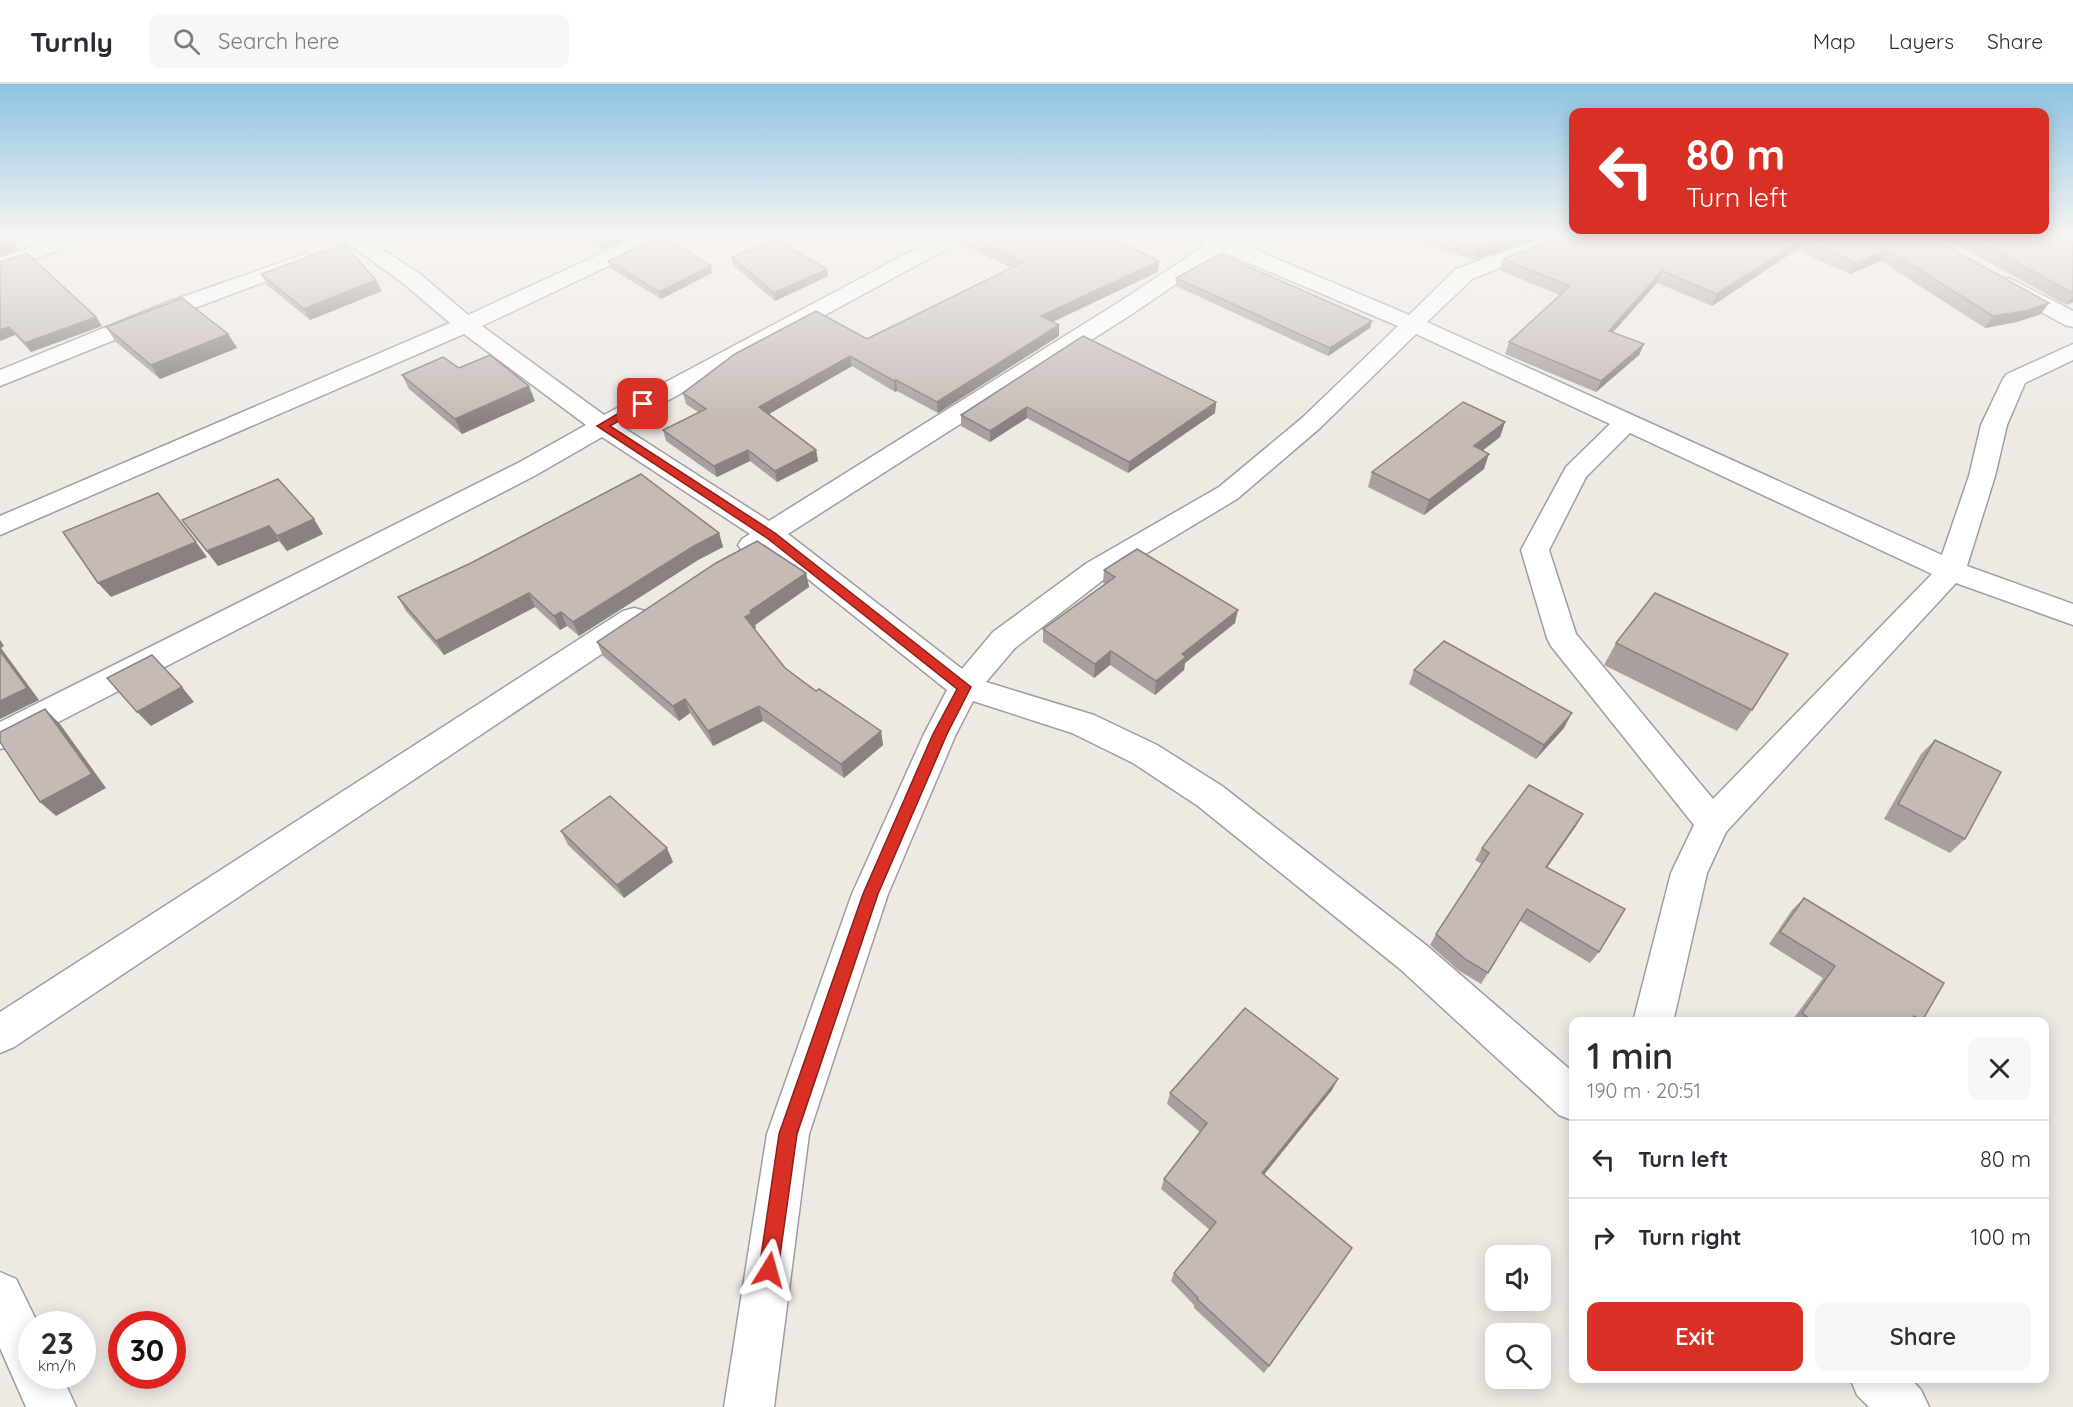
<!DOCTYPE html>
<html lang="en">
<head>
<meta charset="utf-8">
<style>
  body { margin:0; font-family:Quicksand,sans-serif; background:#f7f7f7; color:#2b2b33; height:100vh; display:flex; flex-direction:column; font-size:22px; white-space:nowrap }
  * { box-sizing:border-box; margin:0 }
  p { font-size:20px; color:#7c7c81 }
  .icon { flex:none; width:33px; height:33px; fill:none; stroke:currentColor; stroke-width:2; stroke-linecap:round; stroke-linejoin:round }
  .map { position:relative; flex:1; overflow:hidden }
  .drawer { position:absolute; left:1569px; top:933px; width:480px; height:366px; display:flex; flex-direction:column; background:#fff; border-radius:12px; box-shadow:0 3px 15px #0003 }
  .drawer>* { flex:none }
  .top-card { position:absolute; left:1569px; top:24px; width:480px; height:126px; border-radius:12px; box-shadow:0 3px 15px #0003; background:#d93025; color:#fff; overflow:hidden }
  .fabs { position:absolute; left:1485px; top:1161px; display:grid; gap:12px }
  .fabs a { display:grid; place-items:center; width:66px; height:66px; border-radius:12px; background:#fff; box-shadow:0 3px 15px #0003; font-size:30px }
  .speed { position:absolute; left:18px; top:1227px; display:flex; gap:12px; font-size:30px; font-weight:700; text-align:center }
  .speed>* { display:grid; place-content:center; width:78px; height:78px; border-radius:50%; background:#fff; box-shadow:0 3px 15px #0003; line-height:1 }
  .speed small { font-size:15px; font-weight:400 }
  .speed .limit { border:9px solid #d22; background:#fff; color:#111 }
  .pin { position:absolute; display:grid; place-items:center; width:51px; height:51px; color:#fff; margin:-26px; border-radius:12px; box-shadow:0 3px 9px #0006 }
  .me { position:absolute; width:66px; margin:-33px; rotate:8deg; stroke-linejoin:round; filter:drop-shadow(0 0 4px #0008) }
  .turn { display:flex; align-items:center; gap:21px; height:126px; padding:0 18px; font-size:27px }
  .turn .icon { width:78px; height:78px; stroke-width:2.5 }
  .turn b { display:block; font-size:42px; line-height:51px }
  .round { display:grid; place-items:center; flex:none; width:63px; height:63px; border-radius:12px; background:#f7f7f7 }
  .overview { display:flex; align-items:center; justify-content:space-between; height:102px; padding:0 18px }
  h1 { font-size:36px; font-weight:600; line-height:45px }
  .button { display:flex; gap:12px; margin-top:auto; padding:12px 18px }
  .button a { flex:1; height:69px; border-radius:12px; background:#d93025; color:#fff; font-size:24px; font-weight:600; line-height:69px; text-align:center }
  .button a+a { background:#f7f7f7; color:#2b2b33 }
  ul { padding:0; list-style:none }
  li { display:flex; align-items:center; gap:18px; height:78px; padding:0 18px; border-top:2px solid #e1e1e2 }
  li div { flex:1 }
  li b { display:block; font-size:22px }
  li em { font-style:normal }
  header { display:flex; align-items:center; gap:36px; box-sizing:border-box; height:84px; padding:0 30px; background:#fff; border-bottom:2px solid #e1e1e2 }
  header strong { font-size:28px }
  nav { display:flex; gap:33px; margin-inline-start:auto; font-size:21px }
  .search { width:420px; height:54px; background:#f7f7f7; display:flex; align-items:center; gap:15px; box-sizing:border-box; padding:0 21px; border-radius:12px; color:#7c7c81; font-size:22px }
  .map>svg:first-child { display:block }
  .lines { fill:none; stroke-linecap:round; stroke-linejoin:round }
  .minor-casing { stroke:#9e9e9e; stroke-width:3 }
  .minor { fill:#fff; fill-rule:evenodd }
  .wall { fill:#a9a09d }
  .shaded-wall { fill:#8a827f }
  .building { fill:#c5bab6; stroke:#8a827f; stroke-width:1.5 }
  .route { fill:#d93025; stroke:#8d1f18; stroke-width:1.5 }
</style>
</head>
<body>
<header>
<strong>Turnly</strong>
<div class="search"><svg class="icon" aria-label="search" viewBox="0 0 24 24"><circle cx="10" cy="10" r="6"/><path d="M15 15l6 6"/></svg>Search here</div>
<nav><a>Map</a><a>Layers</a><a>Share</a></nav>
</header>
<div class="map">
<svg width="2073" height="1323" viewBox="0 0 2073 1323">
  <rect width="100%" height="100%" fill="#eee9e3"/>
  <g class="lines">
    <g class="minor-casing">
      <g id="minor">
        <path d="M 61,152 L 91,152 L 88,156 L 0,187 L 0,174 Z"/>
        <path d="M 338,152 L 362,152 L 420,190 L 468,231 L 639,152 L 666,152 L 663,156 L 482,242 L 604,331 L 940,152 L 966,152 L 963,156 L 621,342 L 769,437 L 1116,220 L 1206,161 L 1196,156 L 1193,152 L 1221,152 L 1230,155 L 1409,231 L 1456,185 L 1517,163 L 1554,152 L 1588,152 L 1585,156 L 1531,171 L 1472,195 L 1427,238 L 1942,471 L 1969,392 L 1981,341 L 2003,295 L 2007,290 L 2073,260 L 2073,276 L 2025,299 L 2007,341 L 1995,392 L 1967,482 L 2073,520 L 2073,541 L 1956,499 L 1726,748 L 1707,789 L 1673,938 L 1633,938 L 1671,789 L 1694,741 L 1551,562 L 1547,554 L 1521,466 L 1566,383 L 1610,340 L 1416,250 L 1320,344 L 1237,415 L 1107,493 L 1015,564 L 986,598 L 1094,631 L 1157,661 L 1222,702 L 1426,861 L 1574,989 L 1574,1037 L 1559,1031 L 1400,885 L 1198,722 L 1133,679 L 1072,649 L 973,617 L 956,650 L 888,810 L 809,1050 L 774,1323 L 724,1323 L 767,1050 L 852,810 L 924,650 L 947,606 L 768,463 L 752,470 L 742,467 L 738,461 L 742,455 L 750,450 L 602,353 L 536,391 L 12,662 L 0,665 L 0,638 L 518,379 L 586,341 L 464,250 L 0,451 L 0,432 L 450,239 L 404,200 ZM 1223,168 L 1398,242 L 1302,334 L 1219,403 L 1087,479 L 993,548 L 962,585 L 788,450 L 1132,230 ZM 1630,349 L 1932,490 L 1713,715 L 1576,550 L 1549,466 L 1586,393 Z"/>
        <path d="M 305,170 L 312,172 L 316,176 L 312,180 L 184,228 L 0,302 L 0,286 L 168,218 Z"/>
        <path d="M 2009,194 L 2073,227 L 2073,243 L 2065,241 L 2001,206 L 1998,201 L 2001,196 Z"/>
        <path d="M 634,524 L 645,527 L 649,534 L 645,541 L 14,963 L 0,969 L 0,928 L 623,527 Z"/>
        <path d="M 0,1188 L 16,1195 L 38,1240 L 32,1240 L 32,1292 L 62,1292 L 76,1323 L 26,1323 L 0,1264 Z"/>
        <path d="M 1850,1294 L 1910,1294 L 1921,1306 L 1929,1323 L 1869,1323 L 1857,1311 Z"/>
      </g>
    </g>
    <use href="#minor" class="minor"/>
  </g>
  <g class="wall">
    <path d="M 579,152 L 633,152 L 603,166 Z"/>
    <path d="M 961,152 L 1108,152 L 1159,177 L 1158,188 L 1053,238 L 1059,252 L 938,329 L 897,307 L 895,308 L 852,282 L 769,330 L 816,366 L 818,377 L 777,398 L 750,377 L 717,393 L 666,357 L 663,346 L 698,328 L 686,320 L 683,309 L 867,255 L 1012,184 L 961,160 Z"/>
    <path d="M 1406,152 L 1546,152 L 1474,176 Z"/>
    <path d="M 1572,152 L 1928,152 L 2041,230 L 2017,238 L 1985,244 L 1881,177 L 1850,190 L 1796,166 L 1712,222 L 1657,199 L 1613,248 L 1644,260 L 1639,271 L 1596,308 L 1505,270 L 1509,258 L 1560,211 L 1499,186 L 1503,175 Z"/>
    <path d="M 1941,152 L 2073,152 L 2073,218 L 2066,221 Z"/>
    <path d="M 732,173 L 827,185 L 828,192 L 775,217 L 733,181 Z"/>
    <path d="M 608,177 L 712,189 L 661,215 L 610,184 Z"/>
    <path d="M 0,178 L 96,233 L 102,242 L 31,268 L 15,251 L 0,257 Z"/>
    <path d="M 261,190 L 382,207 L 310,236 L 267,201 Z"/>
    <path d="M 1176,194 L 1370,244 L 1328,272 L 1176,202 Z"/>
    <path d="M 106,243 L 228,250 L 237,264 L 160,295 L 116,258 Z"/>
    <path d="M 1083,252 L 1216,318 L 1215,329 L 1128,389 L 1027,334 L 990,358 L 961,342 L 961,331 Z"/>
    <path d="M 459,284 L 535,317 L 462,350 L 409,305 L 402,291 Z"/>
    <path d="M 1505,338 L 1500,353 L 1482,367 L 1484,385 L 1424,431 L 1368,403 L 1372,388 Z"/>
    <path d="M 182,436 L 323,450 L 287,467 L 279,457 L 218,482 Z"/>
    <path d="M 719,449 L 723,463 L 698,476 L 579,552 L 567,542 L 560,546 L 535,523 L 444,571 L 406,527 L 398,513 Z"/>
    <path d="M 1104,486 L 1235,539 L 1185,579 L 1184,586 L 1155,611 L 1110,581 L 1094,594 L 1043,558 L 1043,545 L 1105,500 L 1103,499 Z"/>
    <path d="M 806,489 L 809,503 L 755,541 L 756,544 L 754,545 L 785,584 L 816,607 L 881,647 L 883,661 L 844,694 L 763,637 L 713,662 L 690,629 L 679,637 L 603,572 L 597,558 Z"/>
    <path d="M 1616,559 L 1752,626 L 1737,647 L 1604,581 Z"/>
    <path d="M 1414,586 L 1564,644 L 1536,675 L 1409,600 Z"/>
    <path d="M 1935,656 L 1965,755 L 1950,769 L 1884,735 L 1921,670 Z"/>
    <path d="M 1576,742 L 1547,783 L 1599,868 L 1590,879 L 1520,837 L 1481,900 L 1458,886 L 1430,861 L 1436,850 L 1482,780 L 1475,776 L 1482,764 Z"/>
    <path d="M 561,747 L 673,778 L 624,814 L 568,761 Z"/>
    <path d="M 1804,814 L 1922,937 L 1791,938 L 1823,894 L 1769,860 L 1792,826 Z"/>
    <path d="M 1332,1006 L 1264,1091 L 1352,1164 L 1264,1289 L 1194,1224 L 1194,1221 L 1171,1197 L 1174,1189 L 1210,1146 L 1161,1105 L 1164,1095 L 1200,1048 L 1167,1020 L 1170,1009 Z"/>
  </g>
  <g class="shaded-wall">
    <path d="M 616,152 L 633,152 L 603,166 L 601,159 Z"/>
    <path d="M 1517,152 L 1546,152 L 1474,176 L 1478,165 Z"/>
    <path d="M 1802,155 L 1796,166 L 1712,222 L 1717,210 Z"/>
    <path d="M 13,156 L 19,165 L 0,172 L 0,161 Z"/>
    <path d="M 1888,166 L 1881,177 L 1850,190 L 1856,179 Z"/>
    <path d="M 1159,177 L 1158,188 L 1041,243 L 1041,232 Z"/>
    <path d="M 711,182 L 712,189 L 661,215 L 659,208 Z"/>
    <path d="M 827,185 L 828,192 L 775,217 L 774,209 Z"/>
    <path d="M 1662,187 L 1657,199 L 1604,258 L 1609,247 Z"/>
    <path d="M 376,196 L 382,207 L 310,236 L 304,225 Z"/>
    <path d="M 2073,212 L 2073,218 L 2066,221 Z"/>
    <path d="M 2049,219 L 2041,230 L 2017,238 L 1985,244 L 1993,232 Z"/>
    <path d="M 96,233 L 102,242 L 31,268 L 25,259 Z"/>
    <path d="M 1372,237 L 1370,244 L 1328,272 L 1330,264 Z"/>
    <path d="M 1059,241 L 1059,252 L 938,329 L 937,318 Z"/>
    <path d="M 9,243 L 15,251 L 0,257 L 0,246 Z"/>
    <path d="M 228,250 L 237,264 L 160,295 L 151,281 Z"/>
    <path d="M 1644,260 L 1639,271 L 1596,308 L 1601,297 Z"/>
    <path d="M 850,272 L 852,282 L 762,334 L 759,323 Z"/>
    <path d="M 896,296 L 897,307 L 895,308 L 894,297 Z"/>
    <path d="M 529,302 L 535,317 L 462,350 L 455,335 Z"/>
    <path d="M 1216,318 L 1215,329 L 1128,389 L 1129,378 Z"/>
    <path d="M 1027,323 L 1027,334 L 990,358 L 990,347 Z"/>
    <path d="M 1505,338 L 1500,353 L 1469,377 L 1474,362 Z"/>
    <path d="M 748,366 L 750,377 L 717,393 L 714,382 Z"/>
    <path d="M 816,366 L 818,377 L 777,398 L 775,387 Z"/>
    <path d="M 1489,370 L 1484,385 L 1424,431 L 1429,416 Z"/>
    <path d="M 314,435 L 323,450 L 287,467 L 277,452 Z"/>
    <path d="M 269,442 L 279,457 L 218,482 L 207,467 Z"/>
    <path d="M 719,449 L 723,463 L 698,476 L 579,552 L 573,538 L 694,462 Z"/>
    <path d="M 196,458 L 207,473 L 111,513 L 98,499 Z"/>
    <path d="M 806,489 L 809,503 L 755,541 L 756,544 L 749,548 L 745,533 L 750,527 Z"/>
    <path d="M 529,509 L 535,523 L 444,571 L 436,557 Z"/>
    <path d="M 1238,526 L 1235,539 L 1185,579 L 1184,586 L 1155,611 L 1156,597 L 1182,570 Z"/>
    <path d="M 561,528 L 567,542 L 560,546 L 554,532 Z"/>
    <path d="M 0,556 L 4,562 L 1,564 L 39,616 L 0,635 Z"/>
    <path d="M 1111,567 L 1110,581 L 1094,594 L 1095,580 Z"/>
    <path d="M 182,603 L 194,618 L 151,642 L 137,628 Z"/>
    <path d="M 685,615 L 690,629 L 679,637 L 673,622 Z"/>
    <path d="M 759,622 L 763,637 L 713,662 L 708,647 Z"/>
    <path d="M 45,625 L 60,640 L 106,704 L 56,732 L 40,718 Z"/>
    <path d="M 1572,629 L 1564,644 L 1536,675 L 1544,661 Z"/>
    <path d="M 881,647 L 883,661 L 844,694 L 841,680 Z"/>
    <path d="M 1583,730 L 1576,742 L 1539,795 L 1546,783 Z"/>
    <path d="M 667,764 L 673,778 L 624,814 L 617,801 Z"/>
    <path d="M 1338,995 L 1332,1006 L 1257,1099 L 1262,1089 Z"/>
  </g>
  <g class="building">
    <path d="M 0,152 L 9,152 L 13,156 L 0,161 Z"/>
    <path d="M 589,152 L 616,152 L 601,159 Z"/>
    <path d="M 660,152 L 663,152 L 711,182 L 659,208 L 608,177 Z"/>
    <path d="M 967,152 L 1108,152 L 1159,177 L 1041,232 L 1059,241 L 937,318 L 896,296 L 894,297 L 850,272 L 759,323 L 816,366 L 775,387 L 748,366 L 714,382 L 663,346 L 706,325 L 683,309 L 735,270 L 816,227 L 867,255 L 1023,178 Z"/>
    <path d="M 1441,152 L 1517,152 L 1478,165 Z"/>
    <path d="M 1572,152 L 1928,152 L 2049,219 L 2025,227 L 1993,232 L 1888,166 L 1856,179 L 1802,155 L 1717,210 L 1662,187 L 1609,247 L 1644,260 L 1601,297 L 1509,258 L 1570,202 L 1503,175 L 1536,162 Z"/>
    <path d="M 1968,152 L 2073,152 L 2073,209 Z"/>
    <path d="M 775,156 L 827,185 L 774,209 L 732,173 Z"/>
    <path d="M 344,160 L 376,196 L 304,225 L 261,190 Z"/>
    <path d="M 27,169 L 96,233 L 25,259 L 9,243 L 0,246 L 0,178 Z"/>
    <path d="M 1220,170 L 1372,237 L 1330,264 L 1176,194 Z"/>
    <path d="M 182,214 L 228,250 L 151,281 L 106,243 Z"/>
    <path d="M 1083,252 L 1216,318 L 1129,378 L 1027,323 L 990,347 L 961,331 Z"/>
    <path d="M 490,271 L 529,302 L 455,335 L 402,291 L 443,273 L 459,284 Z"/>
    <path d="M 1463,318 L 1505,338 L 1474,362 L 1489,370 L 1429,416 L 1372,388 Z"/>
    <path d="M 641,390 L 719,449 L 694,462 L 573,538 L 561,528 L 554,532 L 529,509 L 436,557 L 398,513 L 471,479 Z"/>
    <path d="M 278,395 L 314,435 L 277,452 L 269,442 L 207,467 L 182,436 Z"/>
    <path d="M 158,409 L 196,458 L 98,499 L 63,448 Z"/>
    <path d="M 757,457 L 806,489 L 750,527 L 752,529 L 745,533 L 785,584 L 816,607 L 819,605 L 881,647 L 841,680 L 759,622 L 708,647 L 685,615 L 673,622 L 597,558 L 716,479 Z"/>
    <path d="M 1137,465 L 1238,526 L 1182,570 L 1186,573 L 1156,597 L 1111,567 L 1095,580 L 1043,545 L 1115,493 L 1104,486 Z"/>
    <path d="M 1655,509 L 1788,570 L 1752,626 L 1616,559 Z"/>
    <path d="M 1444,557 L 1572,629 L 1544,661 L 1414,586 Z"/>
    <path d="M 0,567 L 27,604 L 0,617 Z"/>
    <path d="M 152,571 L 182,603 L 137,628 L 107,594 Z"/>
    <path d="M 45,625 L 92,690 L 40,718 L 0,658 L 0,648 Z"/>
    <path d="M 1935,656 L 2001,688 L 1965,755 L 1898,720 Z"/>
    <path d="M 1529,701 L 1583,730 L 1546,783 L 1625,825 L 1599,868 L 1527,825 L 1488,889 L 1465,875 L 1436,850 L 1489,769 L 1482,764 Z"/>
    <path d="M 610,712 L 667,764 L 617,801 L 561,747 Z"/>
    <path d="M 1804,814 L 1944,899 L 1922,937 L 1914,932 L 1911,938 L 1814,938 L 1802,929 L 1835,882 L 1780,848 Z"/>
    <path d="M 1245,924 L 1338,995 L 1262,1089 L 1352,1164 L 1269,1282 L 1197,1215 L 1198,1214 L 1174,1189 L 1216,1138 L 1164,1095 L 1207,1039 L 1170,1009 Z"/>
  </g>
  <linearGradient id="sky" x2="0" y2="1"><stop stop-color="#8dc2e3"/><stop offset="0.45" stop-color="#f7f5f2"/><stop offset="1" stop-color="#f7f5f2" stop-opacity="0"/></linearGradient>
  <rect width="2073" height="337" fill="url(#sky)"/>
  <path class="route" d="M 639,317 L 648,320 L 610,342 L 775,449 L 971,603 L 947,650 L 878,810 L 797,1050 L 778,1186 L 775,1193 L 769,1196 L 762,1193 L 759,1186 L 779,1050 L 863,810 L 933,650 L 957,605 L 767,454 L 597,342 Z"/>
</svg>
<div class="fabs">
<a><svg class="icon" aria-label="sound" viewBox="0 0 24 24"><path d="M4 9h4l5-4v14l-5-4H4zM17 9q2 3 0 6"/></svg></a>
<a><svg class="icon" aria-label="search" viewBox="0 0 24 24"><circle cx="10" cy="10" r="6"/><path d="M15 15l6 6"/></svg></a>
</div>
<div class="speed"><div>23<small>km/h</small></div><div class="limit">30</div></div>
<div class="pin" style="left:643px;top:320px;background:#d93025"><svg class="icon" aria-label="arrive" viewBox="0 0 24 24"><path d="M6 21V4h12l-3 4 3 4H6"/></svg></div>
<svg class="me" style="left:769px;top:1186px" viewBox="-20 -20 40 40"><path d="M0-17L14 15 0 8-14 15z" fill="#d93025" stroke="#fff" stroke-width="4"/></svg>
<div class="top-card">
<div class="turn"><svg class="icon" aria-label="left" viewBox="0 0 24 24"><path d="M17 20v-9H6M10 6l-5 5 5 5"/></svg><div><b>80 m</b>Turn left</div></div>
</div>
<section class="drawer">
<div class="overview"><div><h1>1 min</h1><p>190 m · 20:51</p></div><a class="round"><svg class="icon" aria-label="close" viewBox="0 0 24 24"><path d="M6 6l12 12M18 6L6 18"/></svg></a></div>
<ul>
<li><svg class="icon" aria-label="left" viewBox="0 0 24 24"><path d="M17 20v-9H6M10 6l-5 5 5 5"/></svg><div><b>Turn left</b></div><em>80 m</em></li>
<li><svg class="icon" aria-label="right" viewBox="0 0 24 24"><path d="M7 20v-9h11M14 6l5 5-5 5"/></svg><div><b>Turn right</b></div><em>100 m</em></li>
</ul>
<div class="button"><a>Exit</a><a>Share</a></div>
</section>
</div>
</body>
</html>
